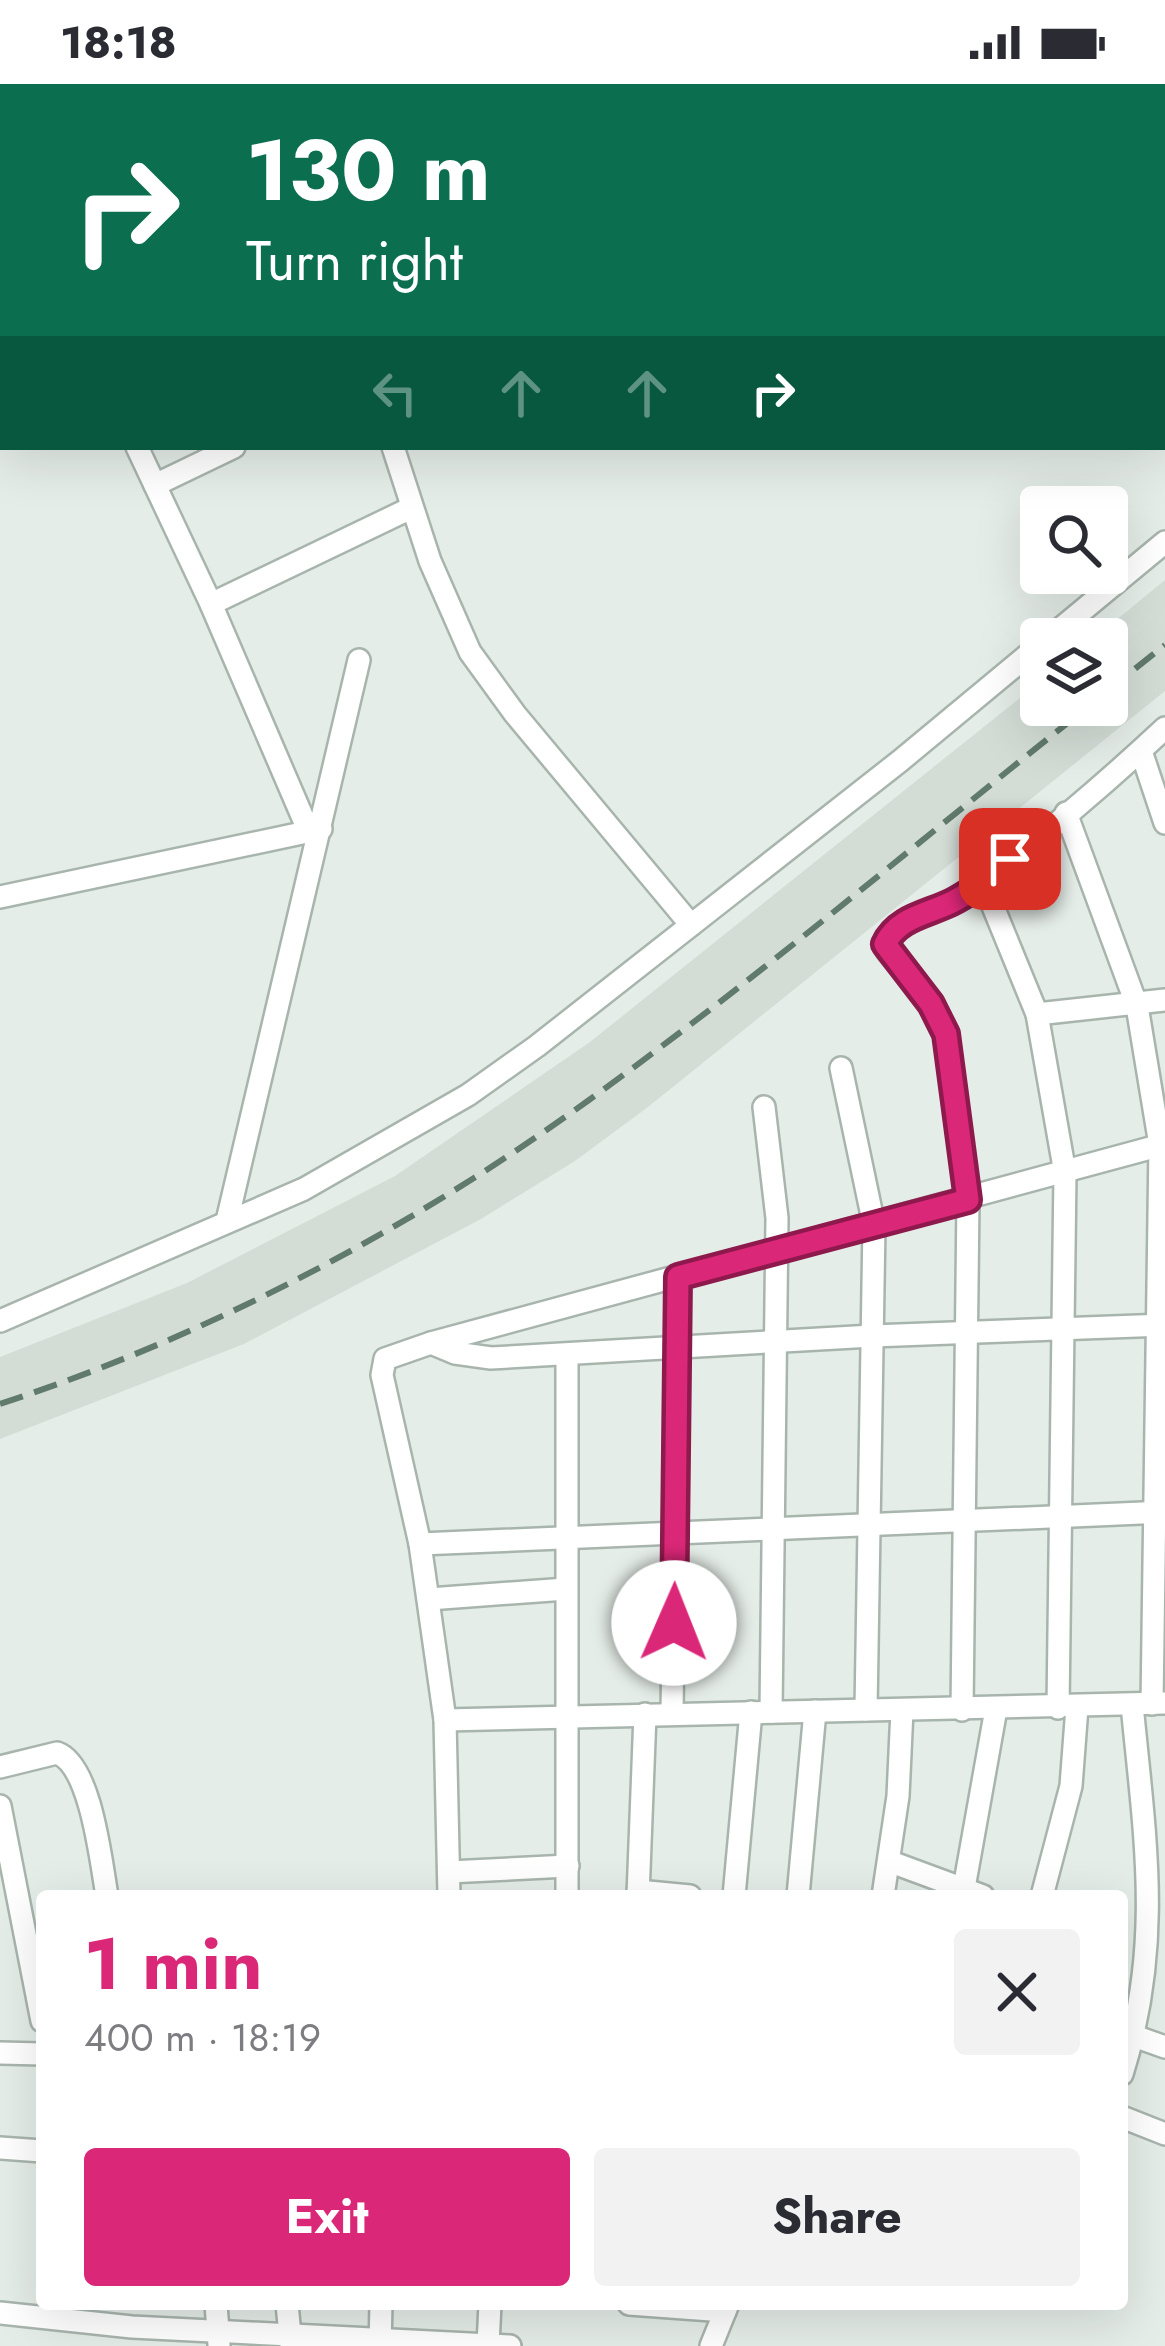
<!DOCTYPE html>
<html lang="en">
<head>
<meta charset="utf-8">
<style>
  body { margin:0; font-family:Jost,sans-serif; background:#f2f2f3; color:#2b2b33; height:100vh; display:flex; flex-direction:column; font-size:45px; white-space:nowrap }
  * { box-sizing:border-box; margin:0 }
  p { font-size:39px; color:#7c7c81 }
  .icon { flex:none; width:66px; height:66px; fill:none; stroke:currentColor; stroke-width:2; stroke-linecap:round; stroke-linejoin:round }
  .map { position:relative; flex:1; overflow:hidden }
  .panel { position:absolute; left:36px; top:1806px; width:1092px; height:420px; display:flex; flex-direction:column; background:#fff; border-radius:12px; box-shadow:0 12px 48px #0002 }
  .panel>* { flex:none }
  .banner { position:absolute; left:0px; top:0px; width:1167px; height:366px; box-shadow:0 12px 48px #0002; background:#0b6e4f; color:#fff; overflow:hidden }
  .fabs { position:absolute; left:1020px; top:402px; display:grid; gap:24px }
  .fabs a { display:grid; place-items:center; width:108px; height:108px; border-radius:12px; background:#fff; box-shadow:0 12px 48px #0002; font-size:60px }
  .pin { position:absolute; display:grid; place-items:center; width:102px; height:102px; color:#fff; margin:-51px; border-radius:24px; box-shadow:0 6px 18px #0006 }
  .me { position:absolute; width:132px; margin:-66px; rotate:1deg; stroke-linejoin:round; filter:drop-shadow(0 0 9px #0008) }
  .turn { display:flex; align-items:center; gap:42px; height:252px; padding:0 48px; font-size:54px }
  .turn .icon { width:156px; height:156px; stroke-width:2.5 }
  .turn b { display:block; font-size:84px; line-height:102px }
  .lanes { display:flex; align-items:center; height:114px; padding:0 48px; background:#0003; justify-content:center; gap:60px; direction:ltr }
  .lanes .off { opacity:.35 }
  .round { display:grid; place-items:center; flex:none; width:126px; height:126px; border-radius:12px; background:#f2f2f3 }
  .summary { display:flex; align-items:center; justify-content:space-between; height:204px; padding:0 48px }
  h1 { font-size:72px; font-weight:700; line-height:90px; color:#db2777 }
  .primary-button { display:flex; gap:24px; margin-top:auto; padding:24px 48px }
  .primary-button a { flex:1; height:138px; border-radius:12px; background:#db2777; color:#fff; font-size:48px; font-weight:700; line-height:138px; text-align:center }
  .primary-button a+a { background:#f2f2f3; color:#2b2b33 }
  .status { display:flex; justify-content:space-between; align-items:center; height:84px; padding:0 60px; background:#fff; direction:ltr }
  .status svg { height:33px; fill:currentColor }
  .map>svg:first-child { display:block }
  .built { fill:#d3ddd6 }
  .lines { fill:none; stroke-linecap:round; stroke-linejoin:round }
  .minor-casing { stroke:#a8b5ad; stroke-width:26 }
  .minor { stroke:#fff; stroke-width:21 }
  .rail { stroke:#607a6c; stroke-width:6; stroke-dasharray:24 12; stroke-linecap:butt }
  .route-casing { stroke:#8e194d; stroke-width:30 }
  .route { stroke:#db2777; stroke-width:21 }
</style>
</head>
<body>
<div class="status"><b>18:18</b><svg viewBox="0 0 49 12"><path d="M0 12V9h3v3zM5 12V6h3v6zM10 12V3h3v9zM15 12V0h3v12zM26 1h20v11H26zM47 4h2v5h-2z"/></svg></div>
<div class="map">
<svg width="1165" height="2262" viewBox="0 0 1165 2262">
  <rect width="100%" height="100%" fill="#e5ede8"/>
  <path class="built" d="M 1165,496 L 1165,607 L 648,1023 L 575,1077 L 481,1135 L 244,1260 L 0,1355 L 0,1273 L 187,1199 L 395,1092 L 590,958 L 1041,597 L 1041,621 L 1107,621 L 1107,555 L 1093,555 Z"/>
  <g class="lines">
    <g class="minor-casing">
      <g id="minor">
        <path d="M 0,61 L 3,68"/>
        <path d="M 0,252 L 3,251"/>
        <path d="M 137,363 L 211,520 L 309,748"/>
        <path d="M 393,363 L 430,477 L 470,568 L 515,630 L 691,841"/>
        <path d="M 155,401 L 234,363"/>
        <path d="M 211,520 L 411,424"/>
        <path d="M 1048,555 L 1165,458"/>
        <path d="M 1141,667 L 1165,739"/>
        <path d="M 1066,729 L 1137,922 L 1160,1061 L 1152,1620"/>
        <path d="M 983,798 L 1037,930 L 1065,1089 L 1058,1624"/>
        <path d="M 0,813 L 321,745"/>
        <path d="M 1037,930 L 1165,916"/>
        <path d="M 841,984 L 874,1141 L 866,1626"/>
        <path d="M 764,1023 L 777,1134 L 771,1628"/>
        <path d="M 227,1137 L 359,576"/>
        <path d="M 0,1237 L 304,1105 L 468,1011 L 537,962 L 900,677 L 1041,560"/>
        <path d="M 431,1259 L 455,1269 L 491,1274 L 872,1252 L 1165,1241"/>
        <path d="M 567,1271 L 567,1812"/>
        <path d="M 420,1460 L 1165,1428"/>
        <path d="M 429,1515 L 566,1505"/>
        <path d="M 962,1626 L 968,1116 L 946,950 L 931,920 L 887,867 L 886,854 C 915,829 950,822 981,799 C 1044,752 1107,698 1165,644"/>
        <path d="M 672,1630 L 678,1193"/>
        <path d="M 445,1636 L 1164,1619"/>
        <path d="M 0,1683 L 57,1669 C 91,1681 101,1778 107,1812"/>
        <path d="M 0,1722 L 42,1937"/>
        <path d="M 891,1778 L 983,1812"/>
        <path d="M 449,1788 L 568,1782"/>
        <path d="M 964,1804 L 996,1625"/>
        <path d="M 638,1807 L 690,1812"/>
        <path d="M 449,1812 L 445,1636 L 420,1460 L 382,1291 L 385,1275 L 431,1259 L 1165,1060"/>
        <path d="M 638,1812 L 645,1630"/>
        <path d="M 734,1812 L 751,1628"/>
        <path d="M 798,1812 L 815,1627"/>
        <path d="M 883,1812 L 898,1712 L 902,1626"/>
        <path d="M 1042,1812 L 1071,1702 L 1077,1623"/>
        <path d="M 1134,1952 L 1165,1963"/>
        <path d="M 0,1969 L 42,1970"/>
        <path d="M 1122,1990 C 1163,1860 1145,1754 1132,1621"/>
        <path d="M 1122,2033 L 1165,2050"/>
        <path d="M 0,2064 L 42,2067"/>
        <path d="M 216,2220 L 219,2261"/>
        <path d="M 287,2220 L 291,2261"/>
        <path d="M 629,2220 L 725,2227"/>
        <path d="M 0,2229 L 132,2243 L 510,2262"/>
        <path d="M 488,2261 L 490,2220"/>
        <path d="M 380,2262 L 381,2220"/>
        <path d="M 711,2262 L 728,2220"/>
      </g>
    </g>
    <use href="#minor" class="minor"/>
    <g class="rail">
      <path d="M 1107,607 L 1165,561"/>
      <path d="M 0,1320 C 210,1251 409,1146 589,1016 C 761,892 924,753 1090,621"/>
    </g>
  </g>
  <g class="lines">
    <g class="route-casing">
      <path id="route" d="M 674,1539 L 678,1193 L 968,1116 L 946,950 L 931,920 L 885,860 C 898,832 931,830 956,816 C 976,805 993,790 1010,775"/>
    </g>
    <use href="#route" class="route"/>
  </g>
</svg>
<div class="fabs">
<a><svg class="icon" aria-label="search" viewBox="0 0 24 24"><circle cx="10" cy="10" r="6"/><path d="M15 15l6 6"/></svg></a>
<a><svg class="icon" aria-label="layers" viewBox="0 0 24 24"><path d="M12 4l9 5-9 5-9-5zM3 14l9 5 9-5"/></svg></a>
</div>
<div class="pin" style="left:1010px;top:775px;background:#d93025"><svg class="icon" aria-label="arrive" viewBox="0 0 24 24"><path d="M6 21V4h12l-3 4 3 4H6"/></svg></div>
<svg class="me" style="left:674px;top:1539px" viewBox="-20 -20 40 40"><circle r="19" fill="#fff"/><path d="M0-13L10 11 0 6-10 11z" fill="#db2777"/></svg>
<div class="banner">
<div class="turn"><svg class="icon" aria-label="right" viewBox="0 0 24 24"><path d="M7 20v-9h11M14 6l5 5-5 5"/></svg><div><b>130 m</b>Turn right</div></div>
<div class="lanes"><svg class="icon off" aria-label="left" viewBox="0 0 24 24"><path d="M17 20v-9H6M10 6l-5 5 5 5"/></svg><svg class="icon off" aria-label="ahead" viewBox="0 0 24 24"><path d="M12 20V5M6 11l6-6 6 6"/></svg><svg class="icon off" aria-label="ahead" viewBox="0 0 24 24"><path d="M12 20V5M6 11l6-6 6 6"/></svg><svg class="icon" aria-label="right" viewBox="0 0 24 24"><path d="M7 20v-9h11M14 6l5 5-5 5"/></svg></div>
</div>
<section class="panel">
<div class="summary"><div><h1>1 min</h1><p>400 m · 18:19</p></div><a class="round"><svg class="icon" aria-label="close" viewBox="0 0 24 24"><path d="M6 6l12 12M18 6L6 18"/></svg></a></div>
<div class="primary-button"><a>Exit</a><a>Share</a></div>
</section>
</div>
</body>
</html>
